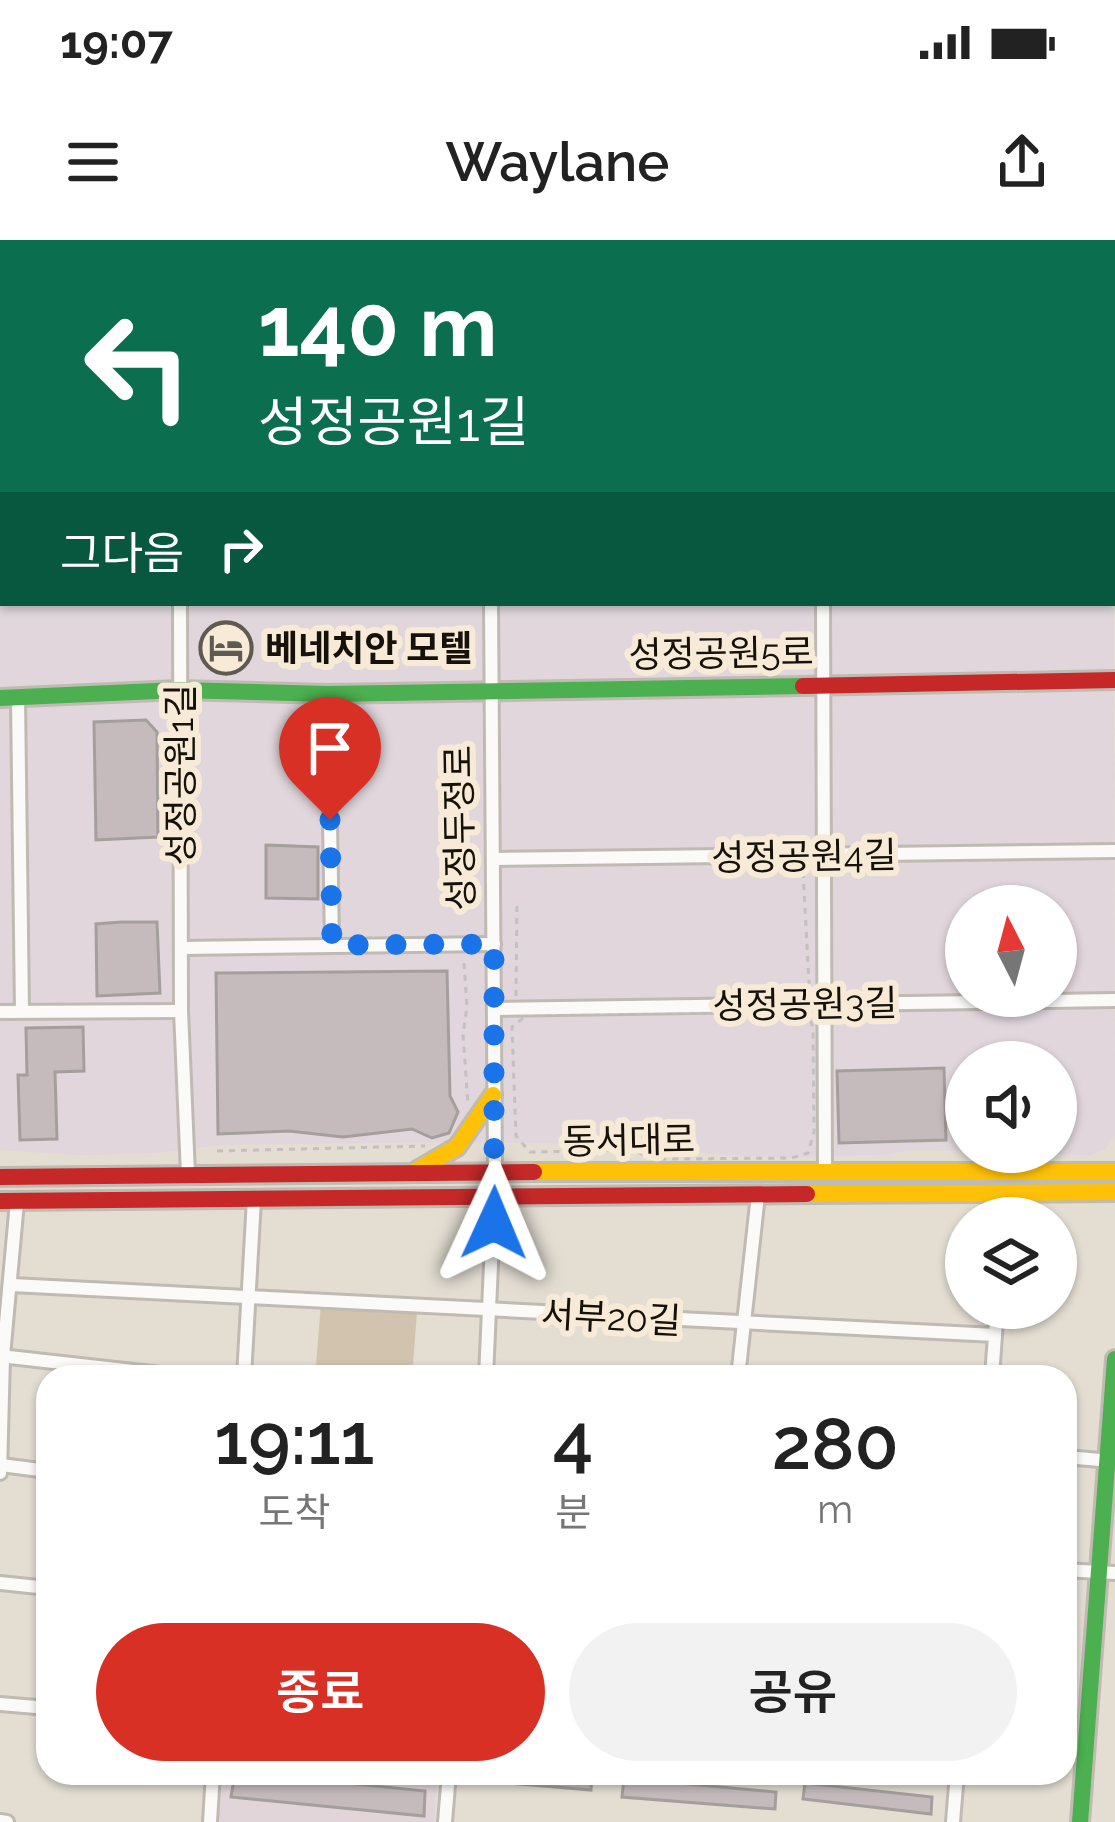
<!DOCTYPE html>
<html lang="ko">
<head>
<meta charset="utf-8">
<style>
  body { margin:0; font-family:Raleway,"Noto Sans KR",sans-serif; background:#f2f2f2; color:#222; height:100vh; display:flex; flex-direction:column; font-size:45px; white-space:nowrap }
  * { box-sizing:border-box; margin:0 }
  p { font-size:39px; color:#767676 }
  .icon { flex:none; width:66px; height:66px; fill:none; stroke:currentColor; stroke-width:2; stroke-linecap:round; stroke-linejoin:round }
  .map { position:relative; flex:1; overflow:hidden }
  .panel { position:absolute; left:36px; top:1125px; width:1041px; height:420px; display:flex; flex-direction:column; background:#fff; border-radius:36px; box-shadow:0 3px 9px #0004 }
  .panel>* { flex:none }
  .top-card { position:absolute; left:0px; top:0px; width:1116px; height:366px; box-shadow:0 3px 9px #0004; background:#0b6e4f; color:#fff; overflow:hidden }
  .needle { width:78px; rotate:354deg }
  .controls { position:absolute; left:945px; top:645px; display:grid; gap:24px }
  .controls a { display:grid; place-items:center; width:132px; height:132px; border-radius:50%; background:#fff; box-shadow:0 3px 9px #0004; font-size:60px }
  .pin { position:absolute; display:grid; place-items:center; width:102px; height:102px; color:#fff; margin:-123px -51px; border-radius:50% 50% 50% 0; rotate:-45deg; box-shadow:0 0 12px #0007 }
  .pin .icon { rotate:45deg }
  .me { position:absolute; width:132px; margin:-66px; rotate:1deg; stroke-linejoin:round; filter:drop-shadow(0 0 9px #0008) }
  .turn { display:flex; align-items:center; gap:42px; height:252px; padding:0 60px; font-size:54px }
  .turn .icon { width:156px; height:156px; stroke-width:2.5 }
  .turn b { display:block; font-size:84px; line-height:102px }
  .then { display:flex; align-items:center; height:114px; padding:0 60px; background:#0003; gap:24px; font-size:45px }
  .eta { display:flex; justify-content:space-evenly; align-items:center; height:204px; text-align:center }
  .eta b { font-size:72px; font-weight:600; line-height:84px }
  .primary-button { display:flex; gap:24px; margin-top:auto; padding:24px 60px }
  .primary-button a { flex:1; height:138px; border-radius:72px; background:#d93025; color:#fff; font-size:48px; font-weight:600; line-height:138px; text-align:center }
  .primary-button a+a { background:#f2f2f2; color:#222 }
  .status { display:flex; justify-content:space-between; align-items:center; height:84px; padding:0 60px; background:#fff; direction:ltr }
  .status svg { height:33px; fill:currentColor }
  header { display:flex; justify-content:space-between; align-items:center; height:156px; padding:0 60px; background:#fff; font-size:54px; font-weight:600 }
  .map>svg:first-child { display:block }
  .commercial { fill:#e0d6dc; fill-rule:evenodd }
  .education { fill:#e1d5da }
  .green { fill:#d1c3ae }
  .building { fill:#c5bbbd; stroke:#a49f9c; stroke-width:3 }
  .lines { fill:none; stroke-linecap:round; stroke-linejoin:round }
  .street-casing { stroke:#bfbab2; stroke-width:18 }
  .fast-casing { stroke:#bfbab2; stroke-width:22 }
  .slow-casing { stroke:#bfbab2; stroke-width:22 }
  .jam-casing { stroke:#bfbab2; stroke-width:22 }
  .path { stroke:#c3c1be; stroke-width:3; stroke-dasharray:6 6; stroke-linecap:butt }
  .street { stroke:#fbfaf8; stroke-width:12 }
  .fast { stroke:#4caf50; stroke-width:16 }
  .slow { stroke:#ffc107; stroke-width:16 }
  .jam { stroke:#c62828; stroke-width:16 }
  .route { stroke:#1a73e8; stroke-width:21; stroke-dasharray:0 37.8 }
  .labels { text-anchor:middle; dominant-baseline:central; stroke-width:12; stroke-linejoin:round; paint-order:stroke }
  .poi-label { font-size:36px; font-weight:bold; fill:#16120b; stroke:#f7ebd8; text-anchor:start }
  .street-label { font-size:36px; fill:#16120b; stroke:#f7ebd8 }
</style>
</head>
<body>
<div class="status"><b>19:07</b><svg viewBox="0 0 49 12"><path d="M0 12V9h3v3zM5 12V6h3v6zM10 12V3h3v9zM15 12V0h3v12zM26 1h20v11H26zM47 4h2v5h-2z"/></svg></div>
<header><svg class="icon" aria-label="menu" viewBox="0 0 24 24"><path d="M4 6h16M4 12h16M4 18h16"/></svg>Waylane<svg class="icon" aria-label="share" viewBox="0 0 24 24"><path d="M12 15V3M7 8l5-5 5 5M5 13v7h14v-7"/></svg></header>
<div class="map">
<svg width="1115" height="1582" viewBox="0 0 1115 1582">
  <rect width="100%" height="100%" fill="#e3ddd2"/>
  <path class="commercial" d="M 0,0 L 1113,0 L 1115,895 L 1105,909 L 1091,915 L 970,912 L 1056,912 L 1056,822 L 966,822 L 966,911 L 908,910 L 891,914 L 792,918 L 663,911 L 625,904 L 436,902 L 221,905 L 154,913 L 79,915 L 0,910 ZM 3,3 L 1113,3 L 1113,363 L 3,363 ZM 966,666 L 1056,666 L 1056,756 L 966,756 Z"/>
  <path class="education" d="M 223,1533 L 438,1533 L 434,1582 L 219,1582 Z"/>
  <path class="green" d="M 321,1064 L 417,1071 L 412,1137 L 315,1137 Z"/>
  <g class="building">
    <path d="M 146,480 L 157,492 L 158,597 L 96,600 L 94,482 Z"/>
    <path d="M 266,605 L 318,607 L 318,659 L 266,658 Z"/>
    <path d="M 121,682 L 157,682 L 160,753 L 97,756 L 96,684 Z"/>
    <path d="M 447,731 L 450,856 L 458,872 L 449,893 L 432,898 L 412,889 L 343,897 L 289,891 L 218,894 L 216,733 Z"/>
    <path d="M 83,787 L 84,831 L 55,832 L 57,899 L 20,900 L 18,835 L 27,835 L 26,788 Z"/>
    <path d="M 944,828 L 946,900 L 839,903 L 837,831 Z"/>
    <path d="M 235,1533 L 332,1541 L 333,1533 L 357,1533 L 355,1544 L 425,1551 L 424,1576 L 231,1557 Z"/>
    <path d="M 486,1533 L 592,1534 L 591,1550 L 486,1541 Z"/>
    <path d="M 624,1538 L 776,1552 L 775,1569 L 622,1557 Z"/>
    <path d="M 805,1543 L 932,1557 L 931,1574 L 803,1559 Z"/>
  </g>
  <g class="lines">
    <g class="street-casing">
      <g id="street">
        <path d="M 12,0 L 12,3"/>
        <path d="M 320,0 L 320,3"/>
        <path d="M 488,0 L 488,3"/>
        <path d="M 815,0 L 815,3"/>
        <path d="M 1113,138 L 1115,138"/>
        <path d="M 1113,290 L 1115,290"/>
        <path d="M 0,304 L 3,304"/>
        <path d="M 180,363 L 181,771 L 188,934"/>
        <path d="M 491,363 L 495,933"/>
        <path d="M 823,363 L 825,931"/>
        <path d="M 328,454 L 332,705"/>
        <path d="M 18,458 L 22,771"/>
        <path d="M 493,619 L 1115,611"/>
        <path d="M 181,708 L 494,704"/>
        <path d="M 495,769 L 1115,760"/>
        <path d="M 0,772 L 181,771"/>
        <path d="M 1003,978 L 1005,953"/>
        <path d="M 12,1045 L 995,1095"/>
        <path d="M 0,1116 L 187,1137"/>
        <path d="M 244,1137 L 254,959"/>
        <path d="M 486,1137 L 494,957"/>
        <path d="M 738,1137 L 758,955"/>
        <path d="M 992,1137 L 997,1068"/>
        <path d="M 1065,1217 L 1112,1221"/>
        <path d="M 1,1225 L 48,1231"/>
        <path d="M 0,1233 L 3,1116 L 17,962"/>
        <path d="M 1065,1330 L 1115,1333"/>
        <path d="M 0,1343 L 48,1348"/>
        <path d="M 0,1464 L 48,1468"/>
        <path d="M 0,1581 L 7,1582"/>
        <path d="M 210,1582 L 213,1533"/>
        <path d="M 445,1582 L 449,1533"/>
        <path d="M 953,1582 L 957,1533"/>
      </g>
    </g>
    <g class="fast-casing">
      <g id="fast">
        <path d="M 0,458 L 178,450 L 328,454 L 803,446"/>
        <path d="M 1080,1582 L 1115,1119"/>
      </g>
    </g>
    <g class="slow-casing">
      <g id="slow">
        <path d="M 414,932 L 457,907 L 493,855"/>
        <path d="M 534,932 L 1115,932"/>
        <path d="M 807,954 L 1115,952"/>
      </g>
    </g>
    <g class="jam-casing">
      <g id="jam">
        <path d="M 803,446 L 1115,440"/>
        <path d="M 0,937 L 534,932"/>
        <path d="M 0,961 L 807,954"/>
      </g>
    </g>
    <g class="path">
      <path d="M 803,632 L 809,743 L 806,752"/>
      <path d="M 464,723 L 467,767 L 463,794 L 468,865"/>
      <path d="M 516,756 L 517,662"/>
      <path d="M 790,771 C 804,771 810,775 813,789 L 814,892 L 808,913 L 792,918 L 660,919 L 628,910 L 530,912 L 516,896 L 512,787 L 528,774 Z"/>
      <path d="M 217,911 L 425,906"/>
    </g>
    <use href="#street" class="street"/>
    <use href="#fast" class="fast"/>
    <use href="#slow" class="slow"/>
    <use href="#jam" class="jam"/>
  </g>
  <g class="lines">
    <path class="route" d="M 330,580 L 332,705 L 494,704 L 494,983"/>
  </g>
  <defs>
    <g id="hotel-ring" transform="scale(2.7)"><circle r="9.5" fill="#f7ebd8" stroke="#5e5951" stroke-width="1.5"/><path d="M-6-4.5h1.5V1H6V5H4.5V3h-9V5H-6ZM-4 0a1.8 1.8 0 1 1 3.6 0ZM.5 0V-2.5h3Q6-2.5 6 0Z" fill="#5e5951"/></g>
  </defs>
  <g fill-rule="evenodd">
    <use href="#hotel-ring" x="226" y="408"/>
  </g>
  <g class="labels">
    <g class="poi-label">
      <text x="265" y="408">베네치안 모텔</text>
    </g>
    <g class="street-label">
      <text transform="translate(721 413) rotate(-1)">성정공원5로</text>
      <text transform="translate(180 535) rotate(-90)">성정공원1길</text>
      <text transform="translate(459 588) rotate(-91)">성정두정로</text>
      <text transform="translate(804 616) rotate(-1)">성정공원4길</text>
      <text transform="translate(805 764) rotate(-1)">성정공원3길</text>
      <text transform="translate(629 900) rotate(-1)">동서대로</text>
      <text transform="translate(611 1077) rotate(3)">서부20길</text>
    </g>
  </g>
</svg>
<div class="controls">
<a><svg class="needle" viewBox="-14 -14 28 28"><path d="M0-13l5 13h-10z" fill="#e53935"/><path d="M0 13l5-13h-10z" fill="#767676"/></svg></a>
<a><svg class="icon" aria-label="sound" viewBox="0 0 24 24"><path d="M4 9h4l5-4v14l-5-4H4zM17 9q2 3 0 6"/></svg></a>
<a><svg class="icon" aria-label="layers" viewBox="0 0 24 24"><path d="M12 4l9 5-9 5-9-5zM3 14l9 5 9-5"/></svg></a>
</div>
<div class="pin" style="left:330px;top:580px;background:#d93025"><svg class="icon" aria-label="arrive" viewBox="0 0 24 24"><path d="M6 21V4h12l-3 4 3 4H6"/></svg></div>
<svg class="me" style="left:494px;top:983px" viewBox="-20 -20 40 40"><path d="M0-17L14 15 0 8-14 15z" fill="#1a73e8" stroke="#fff" stroke-width="4"/></svg>
<div class="top-card">
<div class="turn"><svg class="icon" aria-label="left" viewBox="0 0 24 24"><path d="M17 20v-9H6M10 6l-5 5 5 5"/></svg><div><b>140 m</b>성정공원1길</div></div>
<div class="then">그다음<svg class="icon" aria-label="right" viewBox="0 0 24 24"><path d="M7 20v-9h11M14 6l5 5-5 5"/></svg></div>
</div>
<section class="panel">
<div class="eta">
<div><b>19:11</b><p>도착</p></div>
<div><b>4</b><p>분</p></div>
<div><b>280</b><p>m</p></div>
</div>
<div class="primary-button"><a>종료</a><a>공유</a></div>
</section>
</div>
</body>
</html>
